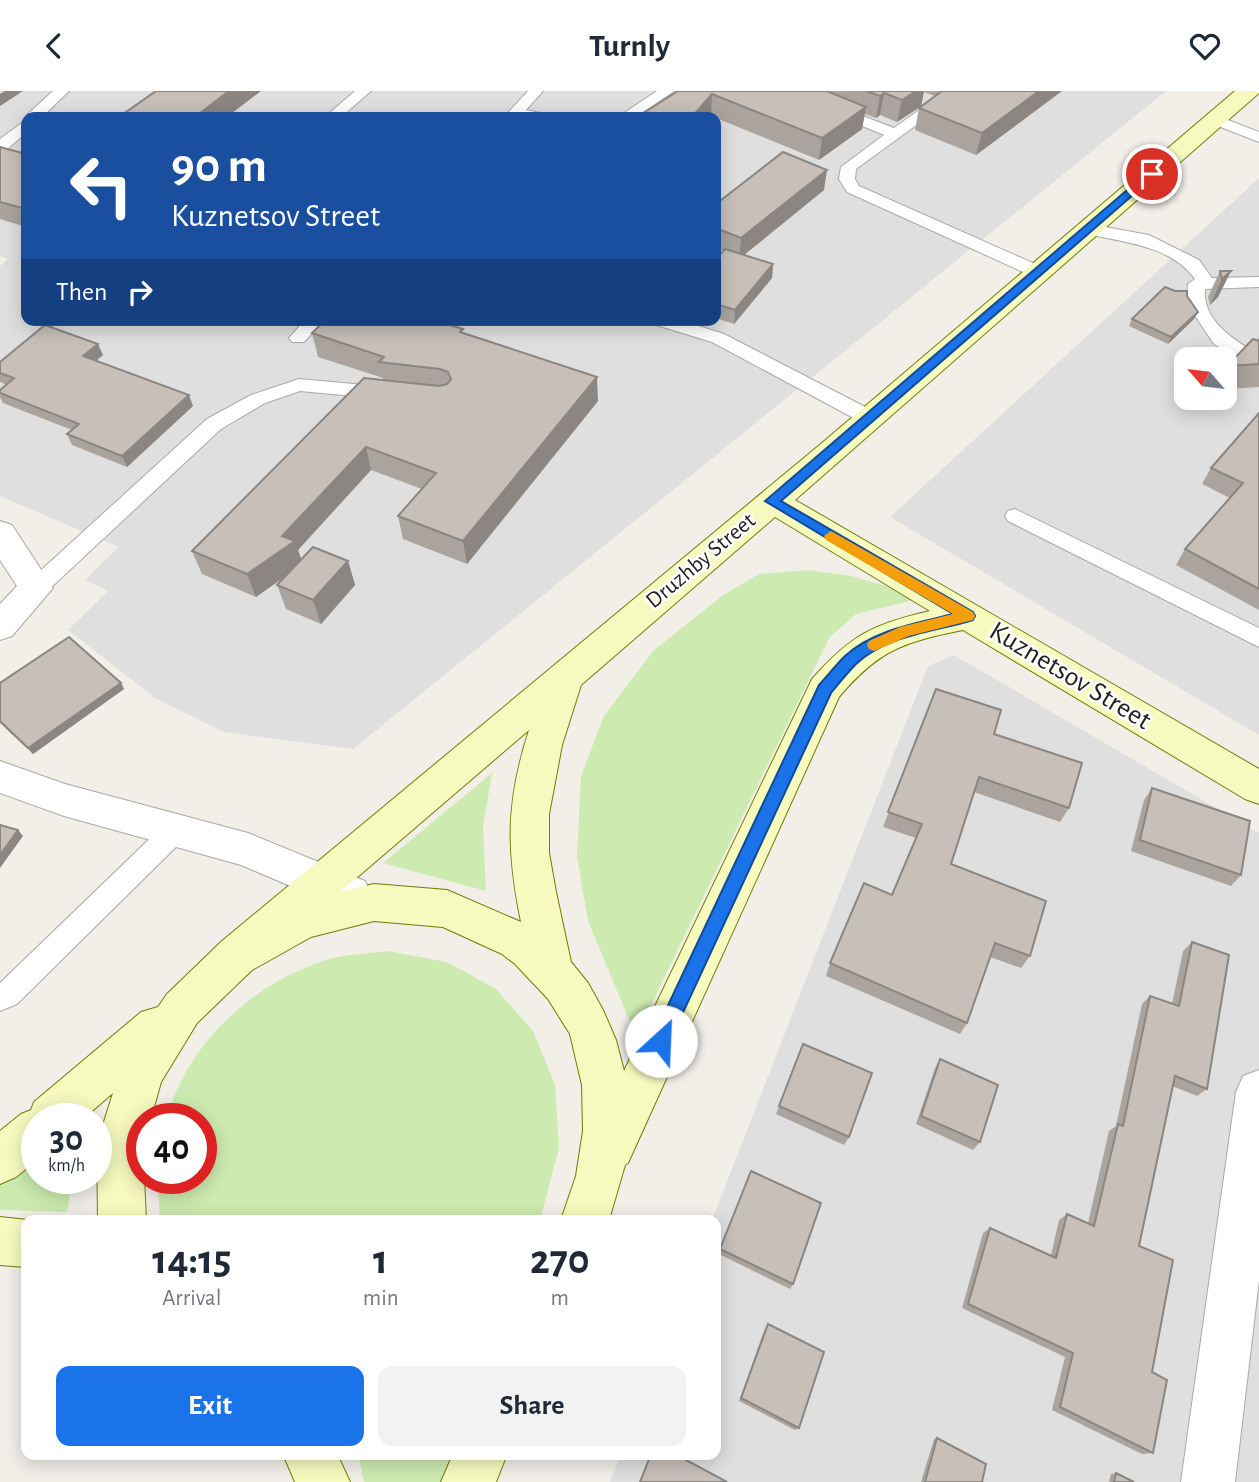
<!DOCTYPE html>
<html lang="en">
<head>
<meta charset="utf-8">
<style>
  body { margin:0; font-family:"Alegreya Sans",sans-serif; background:#f2f2f3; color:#1f2937; height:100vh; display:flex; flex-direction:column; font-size:26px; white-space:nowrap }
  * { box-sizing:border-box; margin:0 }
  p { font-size:23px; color:#747a83 }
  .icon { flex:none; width:38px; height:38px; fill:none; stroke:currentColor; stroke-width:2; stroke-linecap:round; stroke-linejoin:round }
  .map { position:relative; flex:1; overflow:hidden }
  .drawer { position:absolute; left:21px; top:1124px; width:700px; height:245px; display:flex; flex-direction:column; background:#fff; border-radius:14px; box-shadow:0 4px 18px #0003 }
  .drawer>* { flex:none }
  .banner { position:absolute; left:21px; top:21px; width:700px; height:214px; border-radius:14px; box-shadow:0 4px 18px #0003; background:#1a4fa0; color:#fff; overflow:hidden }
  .needle { width:46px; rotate:298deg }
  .controls { position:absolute; left:1174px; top:256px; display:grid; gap:14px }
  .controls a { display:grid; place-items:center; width:63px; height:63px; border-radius:14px; background:#fff; box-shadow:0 4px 18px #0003; font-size:35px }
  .speed { position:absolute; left:21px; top:1012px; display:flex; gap:14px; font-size:35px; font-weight:700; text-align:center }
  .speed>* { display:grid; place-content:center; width:91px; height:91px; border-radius:50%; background:#fff; box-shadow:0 4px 18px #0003; line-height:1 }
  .speed small { font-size:18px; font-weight:400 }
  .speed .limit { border:10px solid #d22; background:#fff; color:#111 }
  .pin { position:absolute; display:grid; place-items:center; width:60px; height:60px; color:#fff; margin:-30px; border:4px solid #fff; border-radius:50%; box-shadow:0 2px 7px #0007 }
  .me { position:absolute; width:77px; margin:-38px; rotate:25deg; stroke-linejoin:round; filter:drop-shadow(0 0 5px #0008) }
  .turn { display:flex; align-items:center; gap:24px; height:147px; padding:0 35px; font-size:32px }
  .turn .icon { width:91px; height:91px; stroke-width:2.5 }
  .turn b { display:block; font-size:49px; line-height:60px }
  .then { display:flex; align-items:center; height:66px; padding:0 35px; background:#0003; gap:14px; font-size:26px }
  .eta { display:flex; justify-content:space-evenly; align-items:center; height:119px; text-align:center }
  .eta b { font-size:42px; font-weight:700; line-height:49px }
  .cta { display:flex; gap:14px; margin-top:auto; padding:14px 35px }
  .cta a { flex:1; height:80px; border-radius:14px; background:#1a73e8; color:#fff; font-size:28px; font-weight:700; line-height:80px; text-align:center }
  .cta a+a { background:#f2f2f3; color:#1f2937 }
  header { display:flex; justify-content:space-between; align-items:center; height:91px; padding:0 35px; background:#fff; font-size:32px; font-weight:700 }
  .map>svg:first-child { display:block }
  .residential { fill:#e0dfdf; fill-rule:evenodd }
  .grass { fill:#cdebb0 }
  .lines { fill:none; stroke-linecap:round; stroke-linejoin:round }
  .lane-casing { stroke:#a9a9a9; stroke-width:2 }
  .street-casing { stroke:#a9a9a9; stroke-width:2 }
  .secondary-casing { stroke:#707d05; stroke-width:2 }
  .lane { fill:#fff; fill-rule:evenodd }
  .street { fill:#fff; fill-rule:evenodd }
  .secondary { fill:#f7fabf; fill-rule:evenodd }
  .wall { fill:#aba49e }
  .shaded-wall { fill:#8b8681 }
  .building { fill:#c7bfb8; stroke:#8b8681; stroke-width:2 }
  .route { fill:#1a73e8; stroke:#114b97; stroke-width:2 }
  .slow { fill:#f59e0b }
  .labels { text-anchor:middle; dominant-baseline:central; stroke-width:5; stroke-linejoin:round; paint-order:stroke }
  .far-street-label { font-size:23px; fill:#222; stroke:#fff }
  .street-label { font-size:28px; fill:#222; stroke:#fff }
</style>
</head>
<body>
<header><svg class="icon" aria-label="back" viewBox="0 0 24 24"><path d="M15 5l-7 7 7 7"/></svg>Turnly<svg class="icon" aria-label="heart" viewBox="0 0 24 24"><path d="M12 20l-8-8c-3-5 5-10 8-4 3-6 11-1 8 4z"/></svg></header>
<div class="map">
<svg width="1259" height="1391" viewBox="0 0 1259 1391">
  <rect width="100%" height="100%" fill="#f2efe9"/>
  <g class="residential">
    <path d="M 0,0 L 1166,0 L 353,658 L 224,641 L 155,607 L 68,539 L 108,500 L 85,489 L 119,456 L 0,405 L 0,175 L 8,168 L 0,165 ZM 26,26 L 716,26 L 716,229 L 26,229 Z"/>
    <path d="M 1259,87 L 1259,644 L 890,426 ZM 1186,268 L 1225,268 L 1225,306 L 1186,306 Z"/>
    <path d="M 954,564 L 1259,742 L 1259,1391 L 610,1391 L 621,1363 L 716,1363 L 716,1129 L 712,1129 L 928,575 Z"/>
  </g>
  <g class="grass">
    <path d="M 807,479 L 851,485 L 926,506 L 856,523 L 829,547 L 636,945 L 588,830 L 577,765 L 581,685 L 604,625 L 654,559 L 722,505 L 759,483 Z"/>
    <path d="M 492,682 L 483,736 L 486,800 L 383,772 Z"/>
    <path d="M 387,860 L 447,871 L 496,898 L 533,940 L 555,994 L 559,1057 L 542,1122 L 538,1129 L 160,1129 L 157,1087 L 201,1087 L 201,1027 L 167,1027 C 187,953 251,894 323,870 C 343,863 367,863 387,860 Z"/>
    <path d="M 37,1062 L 37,1087 L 73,1087 L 67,1121 L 0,1119 L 0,1089 Z"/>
    <path d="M 375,1363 L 455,1363 L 442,1391 L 364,1391 L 359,1368 Z"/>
  </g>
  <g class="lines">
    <g class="lane-casing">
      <g id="lane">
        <path d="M 53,0 L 69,0 L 42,26 L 26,27 L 28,23 Z"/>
        <path d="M 355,0 L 371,0 L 341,26 L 325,26 Z"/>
        <path d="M 528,0 L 543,0 L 526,19 L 545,23 L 547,26 L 504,26 Z"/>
        <path d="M 657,0 L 674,0 L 636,26 L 618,26 Z"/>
        <path d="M 778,0 L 798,0 L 894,37 L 946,0 L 963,0 L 856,78 L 855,88 L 859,95 L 1044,177 L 1047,181 L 1044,185 L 1032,185 L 847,101 L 839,88 L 841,76 L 884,44 Z"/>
        <path d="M 1215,24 L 1259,41 L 1259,51 L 1210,32 L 1207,29 Z"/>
        <path d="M 26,29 L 26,42 L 6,59 L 0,61 L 0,48 Z"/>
        <path d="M 1089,133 L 1149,144 L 1199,169 L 1212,187 L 1259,186 L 1259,196 L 1205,198 C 1202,230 1235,250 1259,264 L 1259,278 L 1214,253 L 1186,211 L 1188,193 L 1195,188 C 1171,154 1121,151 1083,142 L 1081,138 L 1083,134 Z"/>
        <path d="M 305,229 L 324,229 L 304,251 L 292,251 L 289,247 Z"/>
        <path d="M 650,229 L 679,229 L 724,243 L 875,321 L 878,326 L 875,331 L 861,331 L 712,251 L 653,233 Z"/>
        <path d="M 299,288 L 386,296 L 393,298 L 396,302 L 393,306 L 386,308 L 300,300 L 265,312 L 221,338 L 44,503 L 36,505 L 28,503 L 25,497 L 28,491 L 207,328 L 251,304 Z"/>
        <path d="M 1015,418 L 1259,537 L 1259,556 L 1008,430 L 1005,425 L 1008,420 Z"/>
        <path d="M 176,728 L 185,731 L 189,739 L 185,747 L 17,913 L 0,920 L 0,892 L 167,731 Z"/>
      </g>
    </g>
    <g class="street-casing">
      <g id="street">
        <path d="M 0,430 L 12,434 L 53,497 L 12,545 L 0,549 L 0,513 L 17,495 L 0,469 Z"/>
        <path d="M 0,670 L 65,693 L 248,742 L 365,790 L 371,803 L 365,816 L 351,821 L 241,774 L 64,725 L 0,702 Z"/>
        <path d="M 1259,979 L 1259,1189 L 1235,1391 L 1181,1391 L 1236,1001 L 1243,985 Z"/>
      </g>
    </g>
    <g class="secondary-casing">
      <g id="secondary">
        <path d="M 1235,0 L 1259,0 L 1259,2 L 795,409 L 1259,678 L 1259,713 L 1245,708 L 963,539 C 903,551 879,559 839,606 L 628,1072 L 625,1074 L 609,1129 L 561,1129 L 576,1085 L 583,1040 L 582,994 L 570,943 L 548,908 L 515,873 L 502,863 L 443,836 L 374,830 L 311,846 L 252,879 L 197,932 L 161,991 L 151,1027 L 142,1027 L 142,1087 L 144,1087 L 146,1129 L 98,1129 L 97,1053 L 113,1002 L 84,1027 L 37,1027 L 37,1069 L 16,1086 L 0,1093 L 0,1040 L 21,1023 L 31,1019 L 34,1011 L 141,921 L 158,916 L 167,903 L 222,850 L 822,352 ZM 775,426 L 930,520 C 873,533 851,544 812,588 L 624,980 L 616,949 L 603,919 L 588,892 L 571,871 L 556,801 L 549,762 L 549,723 L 562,654 L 581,594 ZM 529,639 C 506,711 506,757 521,831 L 447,799 L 374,793 L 340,801 Z"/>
        <path d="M 0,1126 L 28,1129 L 26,1176 L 0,1174 Z"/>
        <path d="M 283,1363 L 337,1363 L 350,1391 L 295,1391 Z"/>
        <path d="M 453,1363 L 507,1363 L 496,1391 L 441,1391 Z"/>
      </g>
    </g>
    <use href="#lane" class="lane"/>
    <use href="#street" class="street"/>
    <use href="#secondary" class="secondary"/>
  </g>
  <g class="wall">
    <path d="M 678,0 L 942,0 L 935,5 L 924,1 L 921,15 L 1062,0 L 976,64 L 915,39 L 919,17 L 897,31 L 880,24 L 876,27 L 865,23 L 862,38 L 819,69 L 711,25 Z"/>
    <path d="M 0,56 L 26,63 L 26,136 L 0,128 Z"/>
    <path d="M 824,99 L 744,164 L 773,173 L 772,187 L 734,233 L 716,227 L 716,168 L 722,160 L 716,158 L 716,113 Z"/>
    <path d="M 1220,180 L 1231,180 L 1218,206 L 1210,214 L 1208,206 Z"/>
    <path d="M 1187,205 L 1194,228 L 1168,253 L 1129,235 L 1132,228 Z"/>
    <path d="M 312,242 L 464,242 L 598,310 L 467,473 L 403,448 L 398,425 L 422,398 L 371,379 L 298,459 L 301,468 L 348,470 L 355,494 L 321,533 L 286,518 L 277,494 L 285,485 L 256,506 L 202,483 L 192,460 L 383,289 L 383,287 L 318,266 Z"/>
    <path d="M 1259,246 L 1259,296 L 1225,298 L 1225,280 L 1227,275 L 1257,249 Z"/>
    <path d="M 103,264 L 96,270 L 193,315 L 127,376 L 72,354 L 67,343 L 72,339 L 3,312 L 0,306 L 0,299 L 7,294 L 0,291 L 0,271 Z"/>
    <path d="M 1259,322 L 1259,519 L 1176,474 L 1185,458 L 1230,407 L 1202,393 L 1211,377 Z"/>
    <path d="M 0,592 L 121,592 L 124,598 L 33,663 L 0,632 Z"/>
    <path d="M 936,598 L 994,643 L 1069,717 L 1060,731 L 974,701 L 951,773 L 1030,865 L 1021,877 L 990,866 L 967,932 L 960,943 L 826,885 L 830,872 L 892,804 L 916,747 L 883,736 Z"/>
    <path d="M 1152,697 L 1241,784 L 1231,795 L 1131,760 L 1144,709 Z"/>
    <path d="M 1192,851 L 1207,998 L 1197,1005 L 1172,995 L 1139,1155 L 1152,1281 L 1153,1362 L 1142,1363 L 1052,1319 L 1065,1266 L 962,1217 L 983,1142 L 990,1137 L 1051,1164 L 1059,1129 L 1067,1123 L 1088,1132 L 1109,1040 L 1116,1035 L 1142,913 L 1150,905 L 1172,913 L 1183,860 Z"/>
    <path d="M 803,953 L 849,1046 L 844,1054 L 776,1023 Z"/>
    <path d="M 940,968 L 980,1051 L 973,1059 L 916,1033 L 935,977 Z"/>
    <path d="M 720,1158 L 793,1193 L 790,1198 L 719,1163 Z"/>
    <path d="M 768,1233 L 799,1337 L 795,1339 L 739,1310 L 765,1237 Z"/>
    <path d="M 937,1347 L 982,1391 L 921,1391 L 934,1348 Z"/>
    <path d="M 1116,1382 L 1134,1391 L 1109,1391 L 1111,1383 Z"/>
  </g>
  <g class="shaded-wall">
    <path d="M 5,0 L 23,0 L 0,15 L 0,3 Z"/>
    <path d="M 229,0 L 261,0 L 227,26 L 195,26 Z"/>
    <path d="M 916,0 L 924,0 L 921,15 L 897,31 L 902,9 Z"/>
    <path d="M 1039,0 L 1062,0 L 976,64 L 982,42 Z"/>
    <path d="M 884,2 L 880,24 L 876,27 L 880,5 Z"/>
    <path d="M 712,3 L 711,25 L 710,26 L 692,26 Z"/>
    <path d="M 866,16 L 862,38 L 819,69 L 822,47 Z"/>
    <path d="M 827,79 L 824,99 L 739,168 L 741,147 Z"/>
    <path d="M 773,173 L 772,187 L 734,233 L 735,219 Z"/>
    <path d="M 1231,180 L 1218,206 L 1210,214 L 1222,188 Z"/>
    <path d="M 1198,221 L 1194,228 L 1168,253 L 1171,246 Z"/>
    <path d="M 98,253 L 103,264 L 88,276 L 83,265 Z"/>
    <path d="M 597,286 L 598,310 L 467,473 L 463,450 Z"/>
    <path d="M 189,304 L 193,315 L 127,376 L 122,365 Z"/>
    <path d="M 366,356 L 371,379 L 298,459 L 303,473 L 256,506 L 247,483 Z"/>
    <path d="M 348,470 L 355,494 L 321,533 L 313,509 Z"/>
    <path d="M 121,592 L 124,598 L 33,663 L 28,657 Z"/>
    <path d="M 18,739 L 23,745 L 0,777 L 0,764 Z"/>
  </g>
  <g class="building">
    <path d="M 156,0 L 229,0 L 195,26 L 119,26 Z"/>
    <path d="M 678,0 L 827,0 L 866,16 L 822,47 L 712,3 L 692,26 L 637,26 Z"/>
    <path d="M 866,0 L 916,0 L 902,9 L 884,2 L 880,5 Z"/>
    <path d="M 942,0 L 1039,0 L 982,42 L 919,17 Z"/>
    <path d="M 0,56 L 26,63 L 26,118 L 0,111 Z"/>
    <path d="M 783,61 L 827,79 L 741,147 L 716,137 L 716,113 Z"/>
    <path d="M 725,158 L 773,173 L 735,219 L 716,213 L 716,168 Z"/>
    <path d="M 1220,180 L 1231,180 L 1222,188 Z"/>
    <path d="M 1165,196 L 1175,200 L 1187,200 L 1187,205 L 1198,221 L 1171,246 L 1132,228 Z"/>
    <path d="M 325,229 L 434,229 L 463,238 L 460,241 L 597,286 L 463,450 L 398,425 L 436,382 L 366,356 L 282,445 L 295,450 L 247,483 L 192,460 L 364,287 L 439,295 L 447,293 L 451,288 L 448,281 L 440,278 L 379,271 L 384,266 L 312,242 Z"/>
    <path d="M 45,234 L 98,253 L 83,265 L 189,304 L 122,365 L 67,343 L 79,333 L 0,302 L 0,299 L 14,287 L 0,282 L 0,271 Z"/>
    <path d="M 1253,248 L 1259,250 L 1259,273 L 1227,275 Z"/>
    <path d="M 1259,322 L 1259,498 L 1185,458 L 1243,392 L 1211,377 Z"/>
    <path d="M 313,456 L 348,470 L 313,509 L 277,494 Z"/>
    <path d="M 69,546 L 121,592 L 28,657 L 0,630 L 0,592 Z"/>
    <path d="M 936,598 L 1001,619 L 994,643 L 1082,672 L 1069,717 L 979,686 L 951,773 L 1046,810 L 1030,865 L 995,852 L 967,932 L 830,872 L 864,792 L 892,804 L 922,733 L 888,721 Z"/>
    <path d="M 1152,697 L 1250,730 L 1241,784 L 1140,749 Z"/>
    <path d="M 0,734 L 18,739 L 0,764 Z"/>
    <path d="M 1192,851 L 1229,864 L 1207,998 L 1175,985 L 1139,1155 L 1173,1169 L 1152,1281 L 1167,1289 L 1153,1362 L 1060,1316 L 1073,1262 L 968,1213 L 990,1137 L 1056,1167 L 1067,1123 L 1094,1135 L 1118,1033 L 1123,1035 L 1150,905 L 1179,915 Z"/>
    <path d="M 803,953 L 872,982 L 849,1046 L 779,1015 Z"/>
    <path d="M 940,968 L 998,994 L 980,1051 L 921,1025 Z"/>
    <path d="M 751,1080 L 821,1112 L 793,1193 L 720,1158 Z"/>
    <path d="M 768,1233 L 824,1261 L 799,1337 L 741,1307 Z"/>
    <path d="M 937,1347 L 986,1373 L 982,1391 L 925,1391 Z"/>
    <path d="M 651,1363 L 675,1363 L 727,1391 L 640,1391 Z"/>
    <path d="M 1116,1382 L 1134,1391 L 1114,1391 Z"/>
  </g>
  <path class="route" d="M 1148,81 L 1157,83 L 781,410 L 973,521 L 975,525 L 973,529 C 934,541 887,544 856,573 C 847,582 839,592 831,602 L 667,956 L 661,959 L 654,956 L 652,950 L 654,944 L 819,594 C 828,584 836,574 845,565 C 873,539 917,532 953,523 L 765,410 Z"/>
  <path class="slow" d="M 831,440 L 973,521 L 975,525 L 973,529 L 909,545 L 874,560 L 869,558 L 867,554 L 869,550 L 900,536 L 953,523 L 826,449 L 824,445 Z"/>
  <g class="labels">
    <g class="far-street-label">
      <text transform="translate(701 470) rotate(-40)">Druzhby Street</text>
    </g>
    <g class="street-label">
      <text transform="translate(1070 585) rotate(31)">Kuznetsov Street</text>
    </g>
  </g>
</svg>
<div class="controls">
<a><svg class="needle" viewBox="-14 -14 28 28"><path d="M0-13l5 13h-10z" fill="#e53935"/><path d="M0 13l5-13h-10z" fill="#747a83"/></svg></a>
</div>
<div class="speed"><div>30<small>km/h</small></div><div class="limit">40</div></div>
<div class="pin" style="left:1152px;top:83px;background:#d93025"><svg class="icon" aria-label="arrive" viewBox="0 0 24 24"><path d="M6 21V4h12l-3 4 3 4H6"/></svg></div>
<svg class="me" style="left:661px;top:950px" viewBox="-20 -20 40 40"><circle r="19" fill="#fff"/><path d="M0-13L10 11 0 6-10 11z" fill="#1a73e8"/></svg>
<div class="banner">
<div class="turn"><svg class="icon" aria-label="left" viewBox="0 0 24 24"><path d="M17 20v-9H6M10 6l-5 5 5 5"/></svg><div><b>90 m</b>Kuznetsov Street</div></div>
<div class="then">Then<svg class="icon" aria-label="right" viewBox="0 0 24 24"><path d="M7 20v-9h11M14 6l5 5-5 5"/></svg></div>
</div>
<section class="drawer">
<div class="eta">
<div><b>14:15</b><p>Arrival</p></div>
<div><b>1</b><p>min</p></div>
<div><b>270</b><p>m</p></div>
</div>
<div class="cta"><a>Exit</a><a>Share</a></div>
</section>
</div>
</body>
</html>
